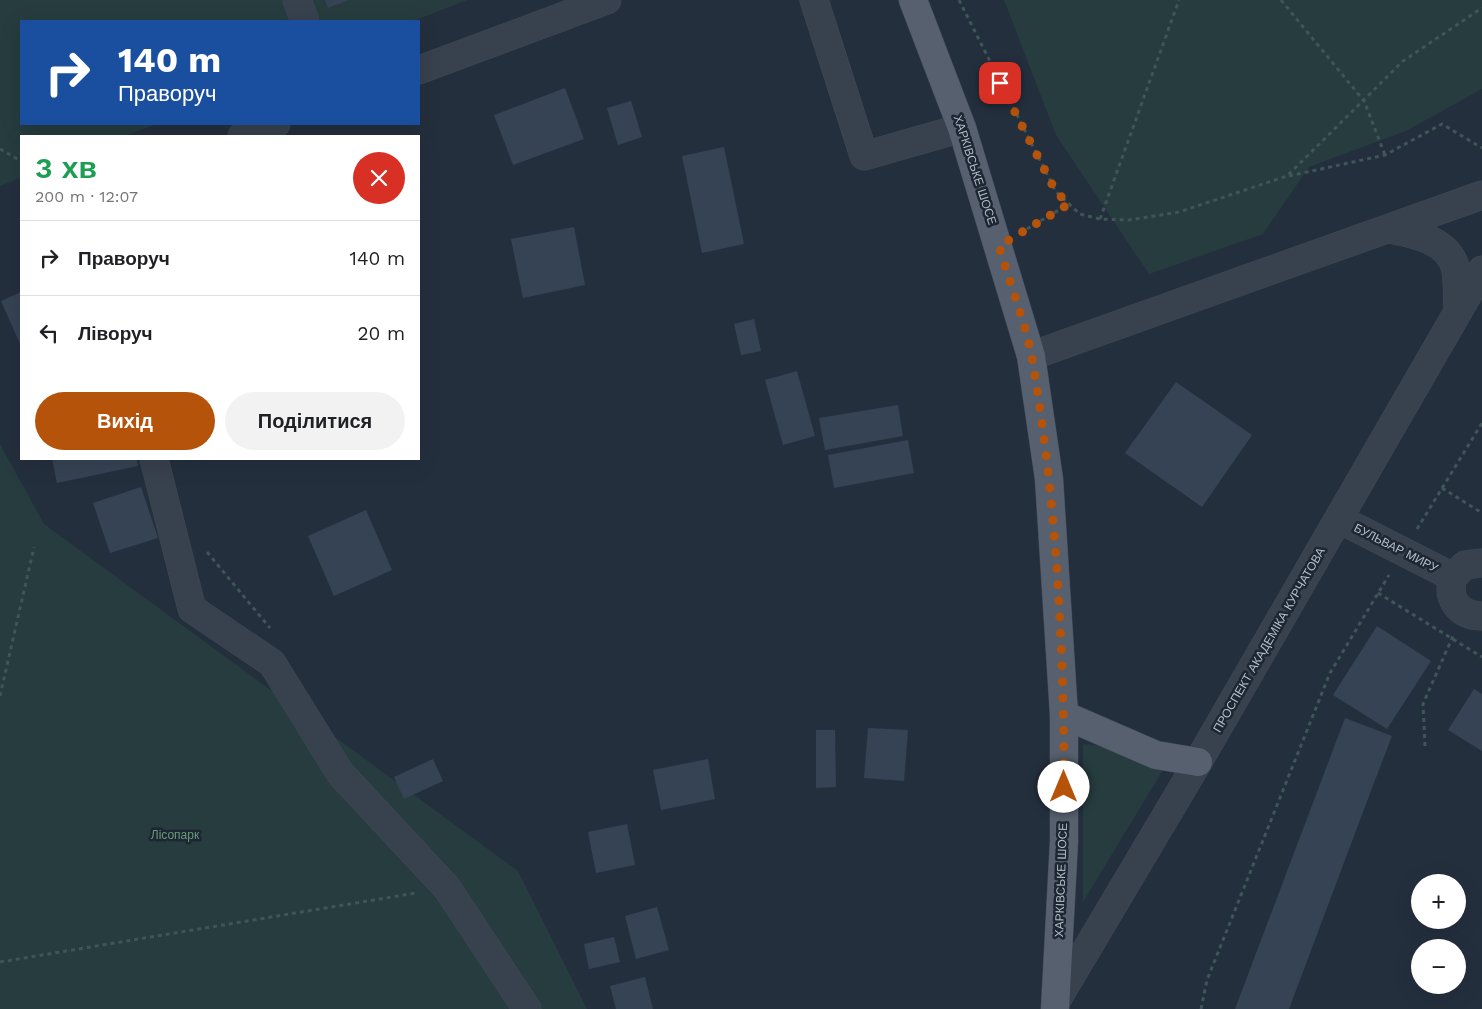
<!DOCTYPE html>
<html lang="uk">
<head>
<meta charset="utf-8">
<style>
  body { margin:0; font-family:"Work Sans",sans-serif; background:#f2f2f2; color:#202124; height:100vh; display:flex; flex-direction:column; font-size:19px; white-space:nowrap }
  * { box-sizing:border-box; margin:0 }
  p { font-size:16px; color:#757577 }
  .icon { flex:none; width:28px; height:28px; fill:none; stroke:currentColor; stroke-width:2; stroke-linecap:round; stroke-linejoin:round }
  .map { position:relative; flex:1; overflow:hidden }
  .drawer { position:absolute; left:20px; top:135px; width:400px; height:325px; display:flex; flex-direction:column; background:#fff; border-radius:0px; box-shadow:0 5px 20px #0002 }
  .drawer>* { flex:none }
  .top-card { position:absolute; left:20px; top:20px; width:400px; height:105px; border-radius:0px; box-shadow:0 5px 20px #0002; background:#1a4fa0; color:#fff; overflow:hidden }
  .tools { position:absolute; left:1411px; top:874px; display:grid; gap:10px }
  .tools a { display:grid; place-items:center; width:55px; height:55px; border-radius:50%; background:#fff; box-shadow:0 5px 20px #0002; font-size:25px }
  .pin { position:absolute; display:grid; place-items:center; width:42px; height:42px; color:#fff; margin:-21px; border-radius:10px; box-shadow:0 2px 8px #0006 }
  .me { position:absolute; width:55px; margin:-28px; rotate:0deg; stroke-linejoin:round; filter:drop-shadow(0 0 4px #0008) }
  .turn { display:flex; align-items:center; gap:18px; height:105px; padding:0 15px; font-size:22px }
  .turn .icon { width:65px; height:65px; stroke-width:2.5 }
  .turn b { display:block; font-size:35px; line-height:42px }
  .round { display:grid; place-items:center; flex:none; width:52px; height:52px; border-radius:26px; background:#f2f2f2 }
  .head { display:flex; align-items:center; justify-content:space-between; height:85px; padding:0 15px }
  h1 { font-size:30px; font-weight:600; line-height:38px; color:#1e9e55 }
  .primary-button { display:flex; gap:10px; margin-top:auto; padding:10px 15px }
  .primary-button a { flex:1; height:58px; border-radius:30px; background:#b45309; color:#fff; font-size:20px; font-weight:600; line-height:58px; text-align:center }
  .primary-button a+a { background:#f2f2f2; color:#202124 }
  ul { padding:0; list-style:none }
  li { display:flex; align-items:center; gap:15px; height:75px; padding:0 15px; border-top:1px solid #e0e0e0 }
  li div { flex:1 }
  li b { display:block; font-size:19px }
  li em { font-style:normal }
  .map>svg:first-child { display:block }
  .green { fill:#263c3f }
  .building { fill:#364354 }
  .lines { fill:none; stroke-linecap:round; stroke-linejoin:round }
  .minor-casing { stroke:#414a57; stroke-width:29 }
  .major-casing { stroke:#414a57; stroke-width:29 }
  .path { stroke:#3f5557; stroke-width:3; stroke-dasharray:4 4; stroke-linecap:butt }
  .minor { stroke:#38414e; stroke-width:28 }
  .major { stroke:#56606e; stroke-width:28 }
  .route { stroke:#b45309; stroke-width:9; stroke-dasharray:0 16.2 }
  .labels { text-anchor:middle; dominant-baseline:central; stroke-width:5; stroke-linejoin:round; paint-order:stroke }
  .street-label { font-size:12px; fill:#b4bcc9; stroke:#1d2633 }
  .park-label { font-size:12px; fill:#6b9a76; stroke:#1d2633 }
</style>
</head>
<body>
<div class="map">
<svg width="1482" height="1009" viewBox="0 0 1482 1009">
  <rect width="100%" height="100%" fill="#242f3e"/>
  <g class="green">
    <path d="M 0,0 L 467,0 L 413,21 L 21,21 L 21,124 L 157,124 L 125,136 L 21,136 L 21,178 L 0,186 Z"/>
    <path d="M 1004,0 L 1482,0 L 1482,89 L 1406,131 L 1309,167 L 1263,234 L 1149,274 L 1056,135 Z"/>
    <path d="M 0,444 L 44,524 L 518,871 L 587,1009 L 0,1009 Z"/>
    <path d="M 1083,744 L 1102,746 L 1140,764 L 1163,770 L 1083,902 Z"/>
  </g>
  <g class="building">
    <path d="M 325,0 L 349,0 L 328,8 Z"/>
    <path d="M 565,88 L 584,139 L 513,165 L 494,115 Z"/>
    <path d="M 631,101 L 642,137 L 618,145 L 607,108 Z"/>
    <path d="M 724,147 L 744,244 L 702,253 L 682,156 Z"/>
    <path d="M 574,227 L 585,285 L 523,298 L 511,239 Z"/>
    <path d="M 21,292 L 21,346 L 1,301 Z"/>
    <path d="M 754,319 L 761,351 L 741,355 L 734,324 Z"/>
    <path d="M 797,371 L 815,436 L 783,445 L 765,380 Z"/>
    <path d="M 1176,382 L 1252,435 L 1202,507 L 1125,453 Z"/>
    <path d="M 898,405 L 903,436 L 825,450 L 819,418 Z"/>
    <path d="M 908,440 L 914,473 L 834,488 L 828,455 Z"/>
    <path d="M 52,459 L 137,459 L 138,466 L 57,483 Z"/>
    <path d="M 141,487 L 158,538 L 110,553 L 93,503 Z"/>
    <path d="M 366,510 L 392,570 L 334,596 L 308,536 Z"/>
    <path d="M 1377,626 L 1431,661 L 1387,729 L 1333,695 Z"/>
    <path d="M 1474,689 L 1482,694 L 1482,751 L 1448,730 Z"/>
    <path d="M 1345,718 L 1392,736 L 1372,788 L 1289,1009 L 1235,1009 Z"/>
    <path d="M 868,728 L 908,730 L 904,781 L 864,778 Z"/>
    <path d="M 816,730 L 835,730 L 836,787 L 816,788 Z"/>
    <path d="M 433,759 L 443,781 L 404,799 L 394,777 Z"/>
    <path d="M 708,759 L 715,799 L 661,810 L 653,770 Z"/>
    <path d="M 627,824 L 635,865 L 596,873 L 588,832 Z"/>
    <path d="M 657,907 L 669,950 L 636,959 L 625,916 Z"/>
    <path d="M 614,937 L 620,962 L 589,969 L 584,944 Z"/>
    <path d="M 645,977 L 653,1009 L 616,1009 L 610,986 Z"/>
  </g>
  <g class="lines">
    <g class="minor-casing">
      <g id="minor">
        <path d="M 297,0 L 305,21"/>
        <path d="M 814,0 L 864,156 L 962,128"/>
        <path d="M 419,70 L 607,0"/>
        <path d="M 242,136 L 276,124"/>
        <path d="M 1390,229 C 1416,234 1451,241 1456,271 C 1458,284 1457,298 1458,311"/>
        <path d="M 1031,356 L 1482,195"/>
        <path d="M 154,459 L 192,609 L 272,663 L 340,773 L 447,888 L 527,1009"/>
        <path d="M 1339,519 L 1453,577 C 1446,599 1459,616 1482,616"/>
        <path d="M 1453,577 L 1465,565 L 1482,563"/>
        <path d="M 1056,1001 L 1198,762 L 1482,270"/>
      </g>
    </g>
    <g class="major-casing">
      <g id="major">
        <path d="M 913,0 L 962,128 L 1031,356 L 1049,479 L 1064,715 L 1064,841 L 1055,1009"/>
        <path d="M 1064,715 L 1156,755 L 1198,762"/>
      </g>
    </g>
    <g class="path">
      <path d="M 959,0 L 1056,192 L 1080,214 L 1100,219 L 1129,220 L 1179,212 L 1287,176 L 1403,61 L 1482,8"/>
      <path d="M 1281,0 L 1364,101 L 1385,155"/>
      <path d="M 0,149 L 21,161"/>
      <path d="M 1289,176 L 1385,155 L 1442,124 L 1482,148"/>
      <path d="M 1100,219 L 1179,0"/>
      <path d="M 1020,233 L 1069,204"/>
      <path d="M 1442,488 L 1482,513"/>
      <path d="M 1417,529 L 1482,423"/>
      <path d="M 207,552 L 270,628"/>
      <path d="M 1378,593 L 1482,657"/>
      <path d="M 0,696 L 34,547"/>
      <path d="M 1425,746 L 1423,704 L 1453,636"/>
      <path d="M 0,962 L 416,893"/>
      <path d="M 1201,1009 L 1207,980 L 1330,673 L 1389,575"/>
    </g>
    <use href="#minor" class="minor"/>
    <use href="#major" class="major"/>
  </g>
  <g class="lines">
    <path class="route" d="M 1000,83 L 1056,192 L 1069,204 L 999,246 C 1009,281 1025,321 1032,358 C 1056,499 1064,644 1064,787"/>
  </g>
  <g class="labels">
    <g class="street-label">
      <text transform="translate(975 170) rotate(72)">ХАРКІВСЬКЕ ШОСЕ</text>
      <text transform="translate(1396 548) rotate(27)">БУЛЬВАР МИРУ</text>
      <text transform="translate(1269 640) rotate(-60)">ПРОСПЕКТ АКАДЕМІКА КУРЧАТОВА</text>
      <text transform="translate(1061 880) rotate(-88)">ХАРКІВСЬКЕ ШОСЕ</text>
    </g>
    <g class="park-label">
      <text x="175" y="835">Лісопарк</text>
    </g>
  </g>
</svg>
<div class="tools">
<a>+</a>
<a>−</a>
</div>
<div class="pin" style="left:1000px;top:83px;background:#d93025"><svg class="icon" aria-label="arrive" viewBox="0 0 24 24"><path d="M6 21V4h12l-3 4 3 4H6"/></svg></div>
<svg class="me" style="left:1064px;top:787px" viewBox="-20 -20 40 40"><circle r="19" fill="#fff"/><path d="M0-13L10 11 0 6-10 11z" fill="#b45309"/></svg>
<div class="top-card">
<div class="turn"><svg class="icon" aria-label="right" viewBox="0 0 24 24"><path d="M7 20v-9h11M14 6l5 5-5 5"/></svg><div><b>140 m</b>Праворуч</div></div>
</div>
<section class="drawer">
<div class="head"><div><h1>3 хв</h1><p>200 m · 12:07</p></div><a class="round" style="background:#d93025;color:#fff"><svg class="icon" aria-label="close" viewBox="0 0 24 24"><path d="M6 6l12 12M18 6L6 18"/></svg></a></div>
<ul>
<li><svg class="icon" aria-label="right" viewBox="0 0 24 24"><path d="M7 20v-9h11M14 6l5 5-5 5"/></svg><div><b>Праворуч</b></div><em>140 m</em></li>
<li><svg class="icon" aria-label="left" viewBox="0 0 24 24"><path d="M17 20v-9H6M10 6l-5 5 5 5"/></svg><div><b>Ліворуч</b></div><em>20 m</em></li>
</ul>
<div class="primary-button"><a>Вихід</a><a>Поділитися</a></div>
</section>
</div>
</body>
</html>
